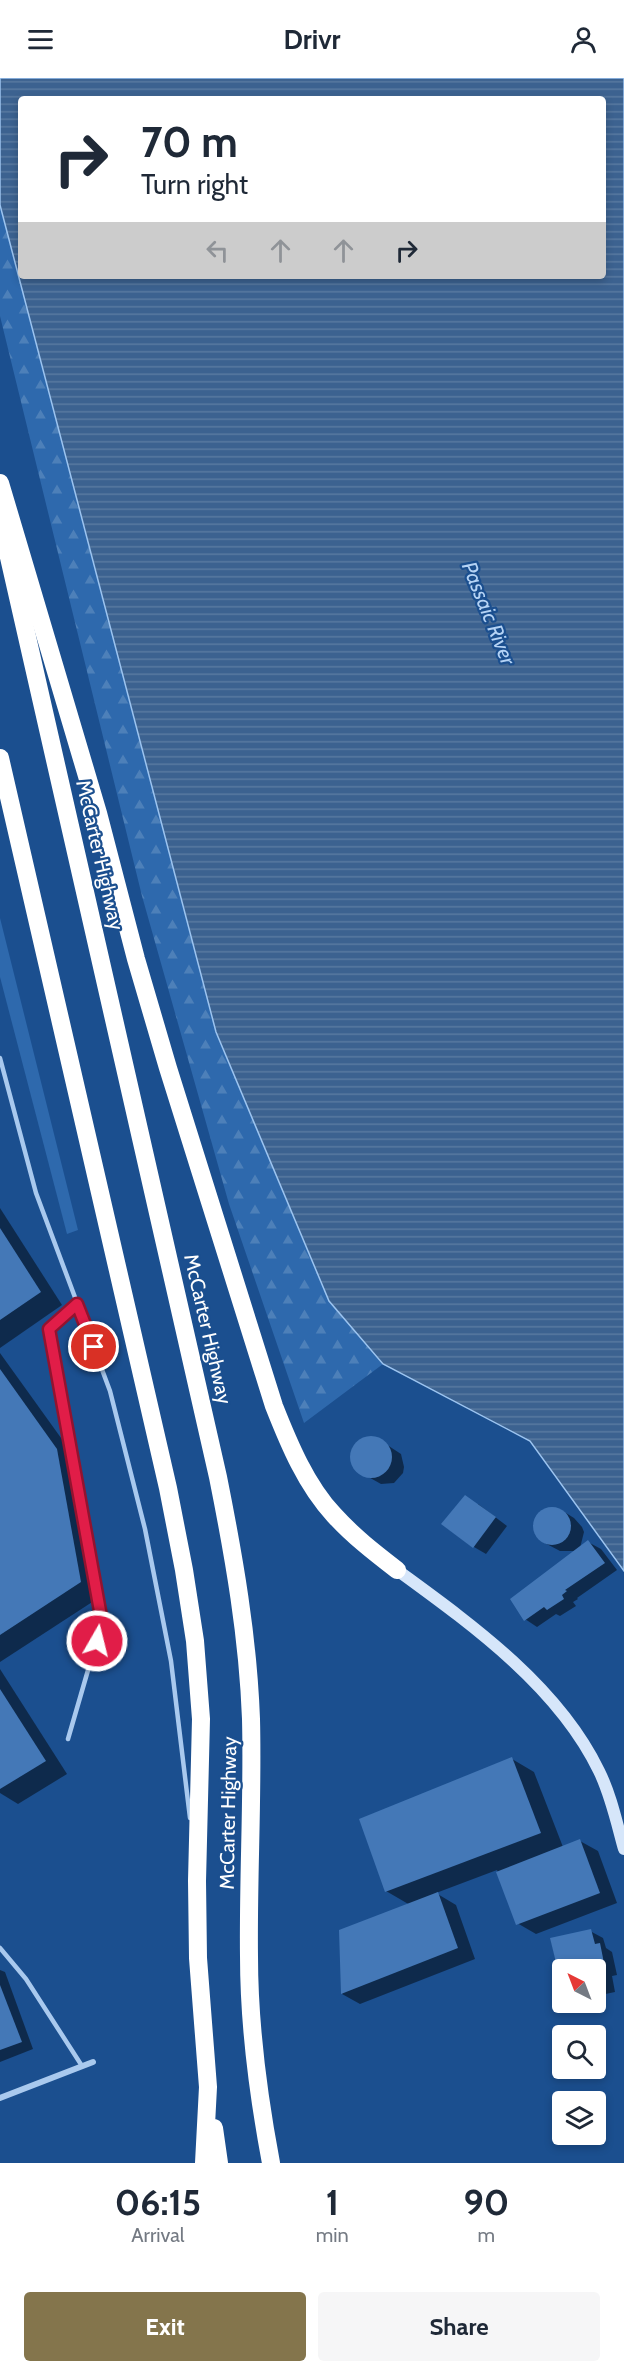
<!DOCTYPE html>
<html lang="en">
<head>
<meta charset="utf-8">
<style>
  body { margin:0; font-family:Cabin,sans-serif; background:#f6f6f7; color:#1f2937; height:100vh; display:flex; flex-direction:column; font-size:22px; white-space:nowrap }
  * { box-sizing:border-box; margin:0 }
  p { font-size:20px; color:#747a83 }
  .icon { flex:none; width:33px; height:33px; fill:none; stroke:currentColor; stroke-width:2; stroke-linecap:round; stroke-linejoin:round }
  .map { position:relative; height:2085px; overflow:hidden }
  .side { display:flex; flex-direction:column; background:#fff; flex:1 }
  .side>* { flex:none }
  .hud { position:absolute; left:18px; top:18px; width:588px; height:183px; border-radius:6px; box-shadow:0 3px 9px #0003; background:#fff; color:#1f2937; overflow:hidden }
  .needle { width:39px; rotate:318deg }
  .buttons { position:absolute; left:552px; top:1881px; display:grid; gap:12px }
  .buttons a { display:grid; place-items:center; width:54px; height:54px; border-radius:6px; background:#fff; box-shadow:0 3px 9px #0003; font-size:30px }
  .pin { position:absolute; display:grid; place-items:center; width:51px; height:51px; color:#fff; margin:-26px; border:3px solid #fff; border-radius:50%; box-shadow:0 2px 6px #0007 }
  .me { position:absolute; width:66px; margin:-33px; rotate:8deg; stroke-linejoin:round; filter:drop-shadow(0 0 4px #0008) }
  .turn { display:flex; align-items:center; gap:21px; height:126px; padding:0 24px; font-size:27px }
  .turn .icon { width:78px; height:78px; stroke-width:2.5 }
  .turn b { display:block; font-size:42px; line-height:51px }
  .lanes { display:flex; align-items:center; height:57px; padding:0 24px; background:#0003; justify-content:center; gap:30px; direction:ltr }
  .lanes .off { opacity:.35 }
  .eta { display:flex; justify-content:space-evenly; align-items:center; height:102px; text-align:center }
  .eta b { font-size:36px; font-weight:700; line-height:42px }
  .primary-button { display:flex; gap:12px; margin-top:auto; padding:12px 24px }
  .primary-button a { flex:1; height:69px; border-radius:6px; background:#84754c; color:#fff; font-size:24px; font-weight:700; line-height:69px; text-align:center }
  .primary-button a+a { background:#f6f6f7; color:#1f2937 }
  header { display:flex; justify-content:space-between; align-items:center; height:78px; padding:0 24px; background:#fff; font-size:27px; font-weight:700 }
  .map>svg:first-child { display:block }
  .green { fill:#2e69ad }
  .forest { fill:url(#forest-firs) }
  .water { fill:url(#water-rules); stroke:#9cc4f0; stroke-width:1.5; fill-rule:evenodd }
  .shadow { fill:#0007 }
  .building { fill:#4478b7 }
  .lines { fill:none; stroke-linecap:round; stroke-linejoin:round }
  .lane { stroke:#a9c9ee; stroke-width:4.5 }
  .street { stroke:#a9c9ee; stroke-width:6 }
  .secondary { stroke:#d6e6fa; stroke-width:12 }
  .highway { stroke:#fff; stroke-width:18 }
  .route-casing { stroke:#92132f; stroke-width:15 }
  .route { stroke:#e11d48; stroke-width:10 }
  .labels { text-anchor:middle; dominant-baseline:central; stroke-width:4.5; stroke-linejoin:round; paint-order:stroke }
  .street-label { font-size:20px; fill:#fff; stroke:#1b4f8f }
  .water-label { font-size:21px; font-style:italic; fill:#b5d3f5; stroke:#1b4f8f }
</style>
</head>
<body>
<header><svg class="icon" aria-label="menu" viewBox="0 0 24 24"><path d="M4 6h16M4 12h16M4 18h16"/></svg>Drivr<svg class="icon" aria-label="person" viewBox="0 0 24 24"><circle cx="12" cy="8" r="4"/><path d="M4 21q1-7 8-7t8 7"/></svg></header>
<div class="map">
<svg width="624" height="2085" viewBox="0 0 624 2085">
  <defs>
    <pattern id="forest-firs" width="22" height="20" patternUnits="userSpaceOnUse" patternTransform="scale(1.5)"><rect width="22" height="20" fill="#2e69ad"/><path d="M5 1l3.5 6h-7zM16 11l3.5 6h-7z" fill="#4d80b9"/></pattern>
    <pattern id="water-rules" width="6" height="5" patternUnits="userSpaceOnUse" patternTransform="scale(1.5)"><rect width="6" height="5" fill="#3c6290"/><path d="M0 2.5h6" fill="none" stroke="#597aa1"/></pattern>
  </defs>
  <rect width="100%" height="100%" fill="#1b4f8f"/>
  <path class="green" d="M 0,840 L 78,1152 L 67,1156 L 0,899 Z"/>
  <path class="forest" d="M 0,127 L 216,954 L 329,1223 L 383,1286 L 304,1345 L 229,1126 L 142,818 L 0,238 Z"/>
  <path class="water" d="M 0,0 L 624,0 L 624,1493 L 530,1363 L 383,1286 L 329,1223 L 216,954 L 0,127 ZM 21,21 L 603,21 L 603,198 L 21,198 Z"/>
  <g class="shadow">
    <path d="M 0,1130 L 62,1227 L 0,1270 Z"/>
    <path d="M 0,1275 L 79,1385 L 103,1517 L 0,1584 Z"/>
    <path d="M 365,1360 L 378,1361 L 401,1376 L 404,1389 L 403,1395 L 394,1405 L 381,1406 L 356,1392 L 353,1386 L 352,1373 L 360,1363 Z"/>
    <path d="M 478,1426 L 507,1448 L 486,1476 L 474,1469 Z"/>
    <path d="M 549,1430 L 561,1432 L 574,1440 L 582,1449 L 584,1454 L 580,1470 L 588,1464 L 601,1471 L 617,1492 L 577,1520 L 578,1521 L 573,1524 L 576,1528 L 560,1538 L 556,1536 L 537,1549 L 525,1541 L 576,1473 L 560,1473 L 541,1463 L 534,1453 L 536,1441 L 538,1436 Z"/>
    <path d="M 0,1591 L 67,1696 L 18,1726 L 0,1715 Z"/>
    <path d="M 512,1681 L 534,1694 L 563,1769 L 580,1763 L 598,1773 L 617,1825 L 536,1856 L 517,1845 L 497,1792 L 436,1815 L 456,1827 L 475,1881 L 360,1926 L 342,1916 L 410,1827 L 386,1813 Z"/>
    <path d="M 590,1853 L 603,1860 L 606,1870 L 612,1874 L 617,1897 L 612,1898 L 615,1914 L 596,1918 L 596,1892 L 562,1892 L 562,1906 L 551,1862 Z"/>
    <path d="M 0,1892 L 5,1894 L 33,1971 L 0,1984 Z"/>
  </g>
  <g class="building">
    <path d="M 0,1150 L 41,1214 L 0,1242 Z"/>
    <path d="M 0,1291 L 57,1371 L 81,1504 L 0,1557 Z"/>
    <circle cx="371" cy="1379" r="21"/>
    <path d="M 465,1417 L 496,1439 L 473,1470 L 441,1446 Z"/>
    <circle cx="552" cy="1448" r="19"/>
    <path d="M 588,1462 L 605,1485 L 565,1512 L 567,1513 L 562,1517 L 564,1521 L 547,1532 L 544,1529 L 524,1543 L 510,1521 Z"/>
    <path d="M 0,1611 L 46,1683 L 0,1711 Z"/>
    <path d="M 512,1679 L 541,1755 L 385,1814 L 359,1741 Z"/>
    <path d="M 580,1761 L 600,1815 L 516,1847 L 496,1794 Z"/>
    <path d="M 438,1814 L 458,1870 L 341,1916 L 339,1852 Z"/>
    <path d="M 591,1851 L 595,1866 L 600,1865 L 605,1890 L 600,1891 L 603,1907 L 596,1908 L 596,1892 L 562,1892 L 562,1909 L 550,1860 Z"/>
    <path d="M 0,1907 L 22,1964 L 0,1972 Z"/>
  </g>
  <g class="lines">
    <g class="lane">
      <path d="M 0,980 L 36,1115 L 110,1313 L 145,1451 L 171,1583 L 190,1740"/>
      <path d="M 68,1661 L 102,1544 L 49,1251 L 77,1225"/>
      <path d="M 0,1870 L 26,1901 L 82,1988"/>
    </g>
    <path class="street" d="M 0,2020 L 93,1984"/>
    <path class="secondary" d="M 397,1492 C 471,1546 558,1608 599,1693 C 611,1717 617,1746 624,1771"/>
    <g class="highway">
      <path d="M 0,405 L 98,735 L 136,881 L 168,990 L 274,1328 C 289,1366 306,1407 334,1437 C 353,1458 375,1475 397,1492"/>
      <path d="M 0,440 L 218,1399 C 234,1479 248,1559 251,1641 C 253,1720 248,1799 249,1878 C 249,1947 258,2016 271,2085"/>
      <path d="M 0,680 L 168,1410 L 184,1492 L 195,1563 L 201,1641 L 197,1803 L 198,1880 L 208,2009 L 204,2085"/>
      <path d="M 214,2050 L 219,2085"/>
    </g>
  </g>
  <g class="lines">
    <g class="route-casing">
      <path id="route" d="M 94,1269 L 77,1226 L 49,1251 L 102,1544 L 97,1563"/>
    </g>
    <use href="#route" class="route"/>
  </g>
  <g class="labels">
    <g class="street-label">
      <text transform="translate(100 777) rotate(77)">McCarter Highway</text>
      <text transform="translate(208 1251) rotate(77)">McCarter Highway</text>
      <text transform="translate(228 1735) rotate(-89)">McCarter Highway</text>
    </g>
    <g class="water-label">
      <text transform="translate(489 535) rotate(68)">Passaic River</text>
    </g>
  </g>
</svg>
<div class="buttons">
<a><svg class="needle" viewBox="-14 -14 28 28"><path d="M0-13l5 13h-10z" fill="#e53935"/><path d="M0 13l5-13h-10z" fill="#747a83"/></svg></a>
<a><svg class="icon" aria-label="search" viewBox="0 0 24 24"><circle cx="10" cy="10" r="6"/><path d="M15 15l6 6"/></svg></a>
<a><svg class="icon" aria-label="layers" viewBox="0 0 24 24"><path d="M12 4l9 5-9 5-9-5zM3 14l9 5 9-5"/></svg></a>
</div>
<div class="pin" style="left:94px;top:1269px;background:#d93025"><svg class="icon" aria-label="arrive" viewBox="0 0 24 24"><path d="M6 21V4h12l-3 4 3 4H6"/></svg></div>
<svg class="me" style="left:97px;top:1563px" viewBox="-20 -20 40 40"><circle r="17" fill="#e11d48" stroke="#fff" stroke-width="3"/><path d="M0-11L8 9 0 5-8 9z" fill="#fff"/></svg>
<div class="hud">
<div class="turn"><svg class="icon" aria-label="right" viewBox="0 0 24 24"><path d="M7 20v-9h11M14 6l5 5-5 5"/></svg><div><b>70 m</b>Turn right</div></div>
<div class="lanes"><svg class="icon off" aria-label="left" viewBox="0 0 24 24"><path d="M17 20v-9H6M10 6l-5 5 5 5"/></svg><svg class="icon off" aria-label="ahead" viewBox="0 0 24 24"><path d="M12 20V5M6 11l6-6 6 6"/></svg><svg class="icon off" aria-label="ahead" viewBox="0 0 24 24"><path d="M12 20V5M6 11l6-6 6 6"/></svg><svg class="icon" aria-label="right" viewBox="0 0 24 24"><path d="M7 20v-9h11M14 6l5 5-5 5"/></svg></div>
</div>
</div>
<section class="side">
<div class="eta">
<div><b>06:15</b><p>Arrival</p></div>
<div><b>1</b><p>min</p></div>
<div><b>90</b><p>m</p></div>
</div>
<div class="primary-button"><a>Exit</a><a>Share</a></div>
</section>
</body>
</html>
